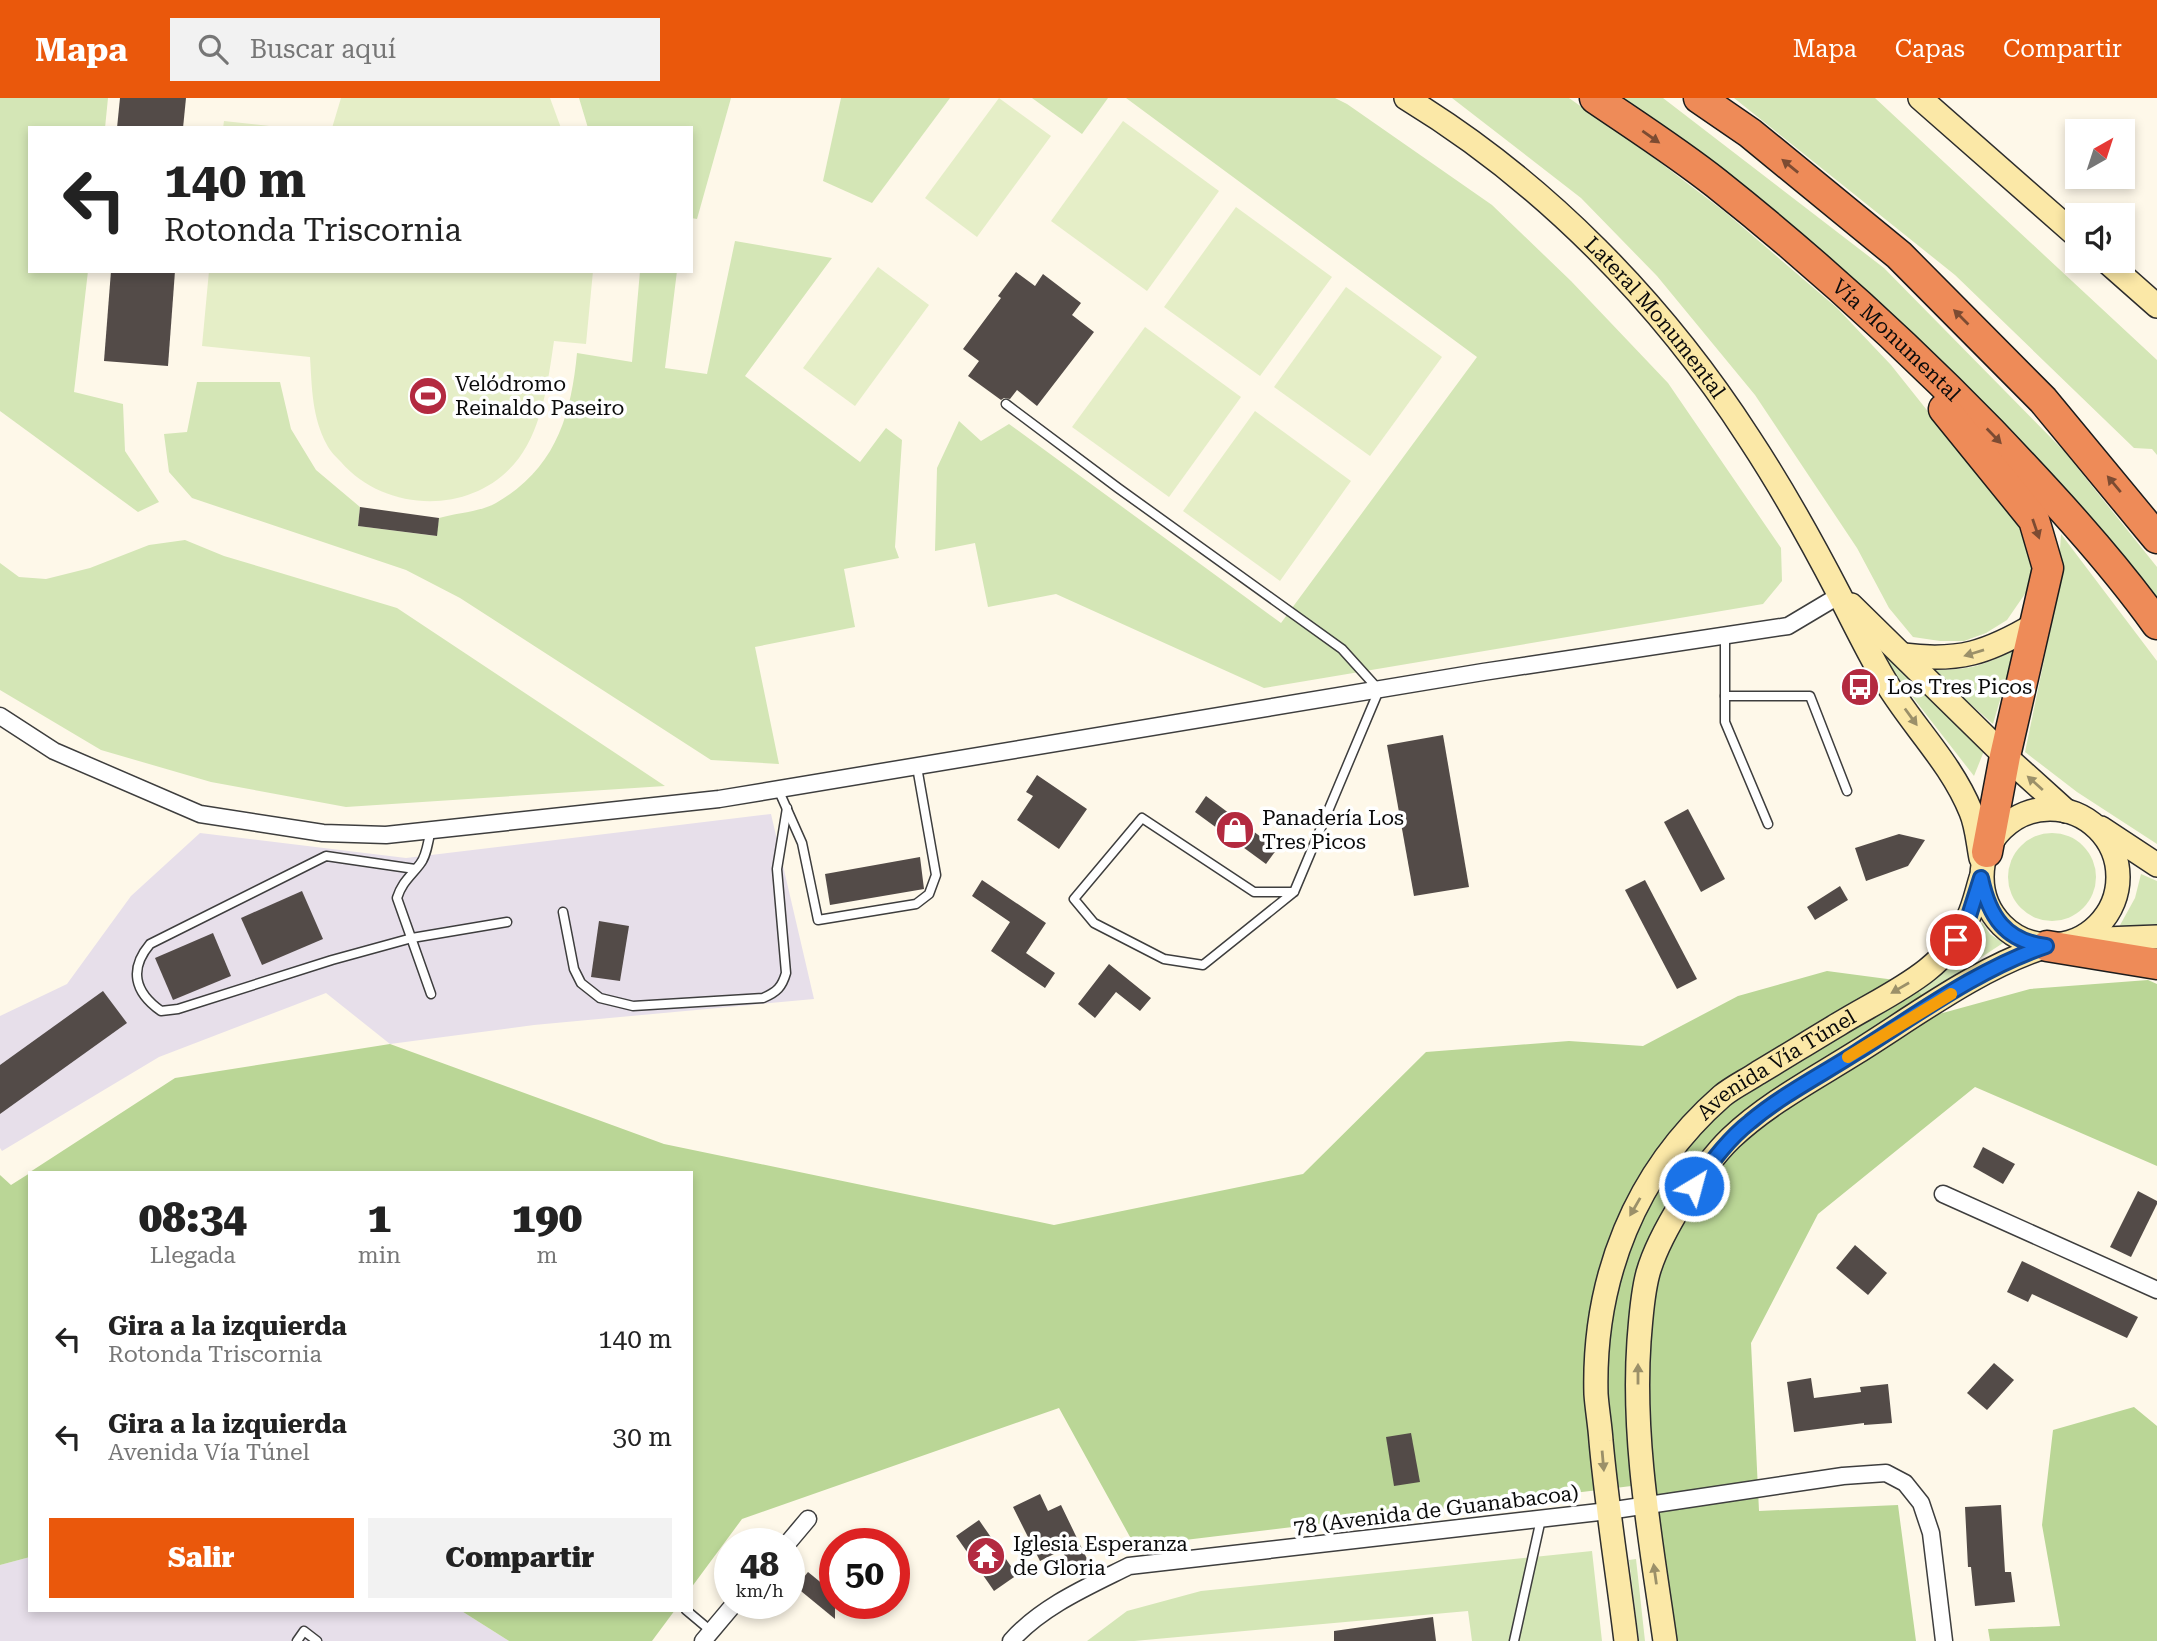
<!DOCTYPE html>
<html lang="es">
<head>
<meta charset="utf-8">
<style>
  body { margin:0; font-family:"Roboto Serif",serif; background:#f2f2f2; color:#222; height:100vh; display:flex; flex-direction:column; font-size:26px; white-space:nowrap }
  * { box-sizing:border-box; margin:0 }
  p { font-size:23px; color:#767676 }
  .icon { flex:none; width:38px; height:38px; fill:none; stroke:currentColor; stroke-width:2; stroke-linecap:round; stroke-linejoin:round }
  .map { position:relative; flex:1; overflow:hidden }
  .side { position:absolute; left:28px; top:1073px; width:665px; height:441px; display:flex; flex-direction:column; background:#fff; border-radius:0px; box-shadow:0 4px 10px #0003 }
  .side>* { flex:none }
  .top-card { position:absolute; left:28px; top:28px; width:665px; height:147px; border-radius:0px; box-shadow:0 4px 10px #0003; background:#fff; color:#222; overflow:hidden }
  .needle { width:46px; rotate:39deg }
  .fabs { position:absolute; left:2065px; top:21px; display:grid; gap:14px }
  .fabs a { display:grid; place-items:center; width:70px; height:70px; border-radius:0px; background:#fff; box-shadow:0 4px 10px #0003; font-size:35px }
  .speed { position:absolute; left:714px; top:1430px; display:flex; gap:14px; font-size:35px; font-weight:700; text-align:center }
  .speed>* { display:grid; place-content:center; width:91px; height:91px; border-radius:50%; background:#fff; box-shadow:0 4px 10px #0003; line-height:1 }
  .speed small { font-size:18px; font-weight:400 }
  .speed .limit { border:10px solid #d22; background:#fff; color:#111 }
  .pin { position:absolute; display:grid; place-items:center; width:60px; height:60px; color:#fff; margin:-30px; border:4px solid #fff; border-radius:50%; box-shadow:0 2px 7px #0007 }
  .me { position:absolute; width:77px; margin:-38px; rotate:37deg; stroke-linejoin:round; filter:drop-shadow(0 0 5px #0008) }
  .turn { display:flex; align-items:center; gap:24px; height:147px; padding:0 21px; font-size:32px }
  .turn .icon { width:91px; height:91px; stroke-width:2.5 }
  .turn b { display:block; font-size:49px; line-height:60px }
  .eta { display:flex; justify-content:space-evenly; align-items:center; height:119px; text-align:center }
  .eta b { font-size:42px; font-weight:800; line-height:49px }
  .button { display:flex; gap:14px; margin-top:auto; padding:14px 21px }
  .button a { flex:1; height:80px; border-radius:0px; background:#ea580c; color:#fff; font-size:28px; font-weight:800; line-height:80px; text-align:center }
  .button a+a { background:#f2f2f2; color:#222 }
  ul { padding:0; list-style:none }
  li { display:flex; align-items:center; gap:21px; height:98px; padding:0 21px }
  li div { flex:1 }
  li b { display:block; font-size:26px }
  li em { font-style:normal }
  header { display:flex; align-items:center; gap:42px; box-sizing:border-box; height:98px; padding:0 35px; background:#ea580c; color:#fff }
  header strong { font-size:33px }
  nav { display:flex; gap:38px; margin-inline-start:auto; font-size:24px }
  .search { width:490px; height:63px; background:#f2f2f2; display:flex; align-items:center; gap:18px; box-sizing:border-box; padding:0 24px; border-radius:0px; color:#767676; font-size:26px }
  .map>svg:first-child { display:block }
  .industrial { fill:#e7dfea }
  .green { fill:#d4e6b6 }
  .forest { fill:#bad696 }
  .pitch { fill:#e5eec7 }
  .building { fill:#534b48 }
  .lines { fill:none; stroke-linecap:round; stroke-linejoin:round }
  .lane-casing { stroke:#3e3e3e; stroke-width:11 }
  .street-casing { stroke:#3e3e3e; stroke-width:19 }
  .secondary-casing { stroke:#2d2d2d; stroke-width:26 }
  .highway-casing { stroke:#1c1c1c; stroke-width:33 }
  .lane { stroke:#fff; stroke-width:8 }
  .street { stroke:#fff; stroke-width:16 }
  .secondary { stroke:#fbe8a7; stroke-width:23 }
  .highway { stroke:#ee8b58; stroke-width:30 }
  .oneway { fill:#7c4b32 }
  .oneway2 { fill:#9b9069 }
  .route-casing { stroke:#114b97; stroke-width:18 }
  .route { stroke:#1a73e8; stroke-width:12 }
  .slow { stroke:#f59e0b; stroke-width:12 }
  .labels { text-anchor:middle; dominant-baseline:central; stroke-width:7; stroke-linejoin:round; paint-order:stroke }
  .street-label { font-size:21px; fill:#0b0b0b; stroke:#fff }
  .poi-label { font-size:21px; fill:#0b0b0b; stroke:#fff; text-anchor:start }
</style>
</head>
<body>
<header>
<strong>Mapa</strong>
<div class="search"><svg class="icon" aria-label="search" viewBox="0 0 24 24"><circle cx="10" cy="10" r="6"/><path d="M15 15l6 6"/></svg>Buscar aquí</div>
<nav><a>Mapa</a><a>Capas</a><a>Compartir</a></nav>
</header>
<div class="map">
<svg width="2157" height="1543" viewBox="0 0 2157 1543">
  <rect width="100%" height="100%" fill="#fef8e9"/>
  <g class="industrial">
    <path d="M 771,716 L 814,901 L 534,927 L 390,946 L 326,895 L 159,959 L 2,1053 L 0,1050 L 0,918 L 67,886 L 131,798 L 200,735 L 406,760 Z"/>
    <path d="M 30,1459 L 30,1512 L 460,1512 L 509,1543 L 0,1543 L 0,1467 Z"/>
  </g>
  <g class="green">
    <path d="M 0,0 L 108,0 L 105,30 L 30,30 L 30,173 L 88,173 L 74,294 L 123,306 L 125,353 L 159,404 L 138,414 L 0,313 Z"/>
    <path d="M 579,0 L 731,0 L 697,121 L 691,120 L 691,30 L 588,30 Z"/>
    <path d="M 841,0 L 950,0 L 872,105 L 823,83 Z"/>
    <path d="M 1032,0 L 1108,0 L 1082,36 Z"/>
    <path d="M 1126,0 L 1335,0 L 1347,6 L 1492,107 L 1571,183 L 1668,285 L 1781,450 L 1782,483 L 1763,506 L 1264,590 L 1056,496 L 988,509 L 975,445 L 935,453 L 937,370 L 959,323 L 981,343 L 1009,326 L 1281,525 L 1477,259 Z"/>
    <path d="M 1452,0 L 1569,0 L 1654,60 L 1725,114 L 1837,210 L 1891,267 L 1981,380 L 2023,429 L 2034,459 L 2029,490 L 2007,522 L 1986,535 L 1964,543 L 1940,543 L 1913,539 L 1889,510 L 1857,450 L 1755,297 L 1657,178 L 1581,100 Z"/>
    <path d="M 1620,0 L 1663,0 L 1884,170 L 2064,353 L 2157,469 L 2157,504 L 2052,376 L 1866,196 Z"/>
    <path d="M 1734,0 L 1875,0 L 2157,262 L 2157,357 L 2152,351 L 2134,350 L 1955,177 Z"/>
    <path d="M 735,143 L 832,160 L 745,278 L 860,364 L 886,330 L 902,342 L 895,449 L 899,460 L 844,471 L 855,529 L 755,549 L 779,666 L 711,662 L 460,500 L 406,472 L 192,400 L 169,374 L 164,336 L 187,334 L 197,284 L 280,284 L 291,331 L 316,372 L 360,409 L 358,428 L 436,438 L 439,420 C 456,415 480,414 496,405 C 555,371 571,319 577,255 L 632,264 L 640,173 L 677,173 L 665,270 L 707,276 Z"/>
    <path d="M 2061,436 L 2157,563 L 2157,746 L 2077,694 L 2025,654 L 2057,500 Z"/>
    <path d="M 185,442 L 224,458 L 397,510 L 665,688 L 346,709 L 211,684 L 101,652 L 0,592 L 0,465 L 19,479 L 46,481 L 90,470 L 149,447 Z"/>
    <path d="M 1875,541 L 1984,653 L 1974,678 L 1876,552 Z"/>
    <path d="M 2015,551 L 1993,626 L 1932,572 C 1968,572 1982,569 2015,551 Z"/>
    <circle cx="2052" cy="779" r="44"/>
    <path d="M 2141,776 L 2157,783 L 2157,826 L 2119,829 L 2135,800 Z"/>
    <path d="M 1982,824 L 1990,836 L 2003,845 L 1915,903 L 1654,1099 L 1943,870 L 1971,843 Z"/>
    <path d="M 1592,1453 L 1602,1543 L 1472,1543 L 1468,1513 L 1134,1543 L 1087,1543 L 1127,1513 L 1201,1493 Z"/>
    <path d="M 1636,1461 L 1645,1543 L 1639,1543 L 1629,1462 Z"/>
  </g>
  <g class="forest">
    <path d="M 1827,873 L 1910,884 L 1939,916 L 2030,891 L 2148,882 L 2157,886 L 2157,1068 L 1975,989 L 1818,1116 L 1751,1245 L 1759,1413 L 1898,1407 L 1916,1543 L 1672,1543 L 1648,1386 L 1135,1448 L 1059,1310 L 742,1421 L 691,1490 L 691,1074 L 30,1074 L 175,980 L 390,946 L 664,1046 L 1054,1127 L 1303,1076 L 1426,954 L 1569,943 L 1643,948 L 1738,898 Z"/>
    <path d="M 30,1075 L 30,1459 L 0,1467 L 0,1077 L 11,1087 Z"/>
    <path d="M 2134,1309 L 2157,1328 L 2157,1543 L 1990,1543 L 1988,1531 L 2060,1528 L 2042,1427 L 2053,1332 Z"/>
    <path d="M 460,1512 L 675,1512 L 652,1543 L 509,1543 Z"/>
  </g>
  <g class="pitch">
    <path d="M 341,0 L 550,0 L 561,30 L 332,30 Z"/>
    <path d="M 999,0 L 1051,38 L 977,139 L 925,100 Z"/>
    <path d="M 224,23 L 287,30 L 223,30 Z"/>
    <path d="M 1123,23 L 1219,93 L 1147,193 L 1051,123 Z"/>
    <path d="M 1236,109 L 1332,179 L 1260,278 L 1164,209 Z"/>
    <path d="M 878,169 L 929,207 L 855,308 L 803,270 Z"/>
    <path d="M 209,173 L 593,173 L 586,246 L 554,243 C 548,283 543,327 519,360 C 476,418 386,416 341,364 C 336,359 330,353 327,347 C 312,319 312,291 310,259 L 202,248 Z"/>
    <path d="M 1346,189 L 1442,259 L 1370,358 L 1274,289 Z"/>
    <path d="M 1145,229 L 1241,299 L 1169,399 L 1072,329 Z"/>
    <path d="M 1255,313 L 1351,383 L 1280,483 L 1183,413 Z"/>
  </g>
  <g class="building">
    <path d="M 120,0 L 186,0 L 183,30 L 117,30 Z"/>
    <path d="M 111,173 L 175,173 L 168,268 L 104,263 Z"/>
    <path d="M 1016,174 L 1035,188 L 1043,176 L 1081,205 L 1072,217 L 1094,234 L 1037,308 L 1017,292 L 1010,301 L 1004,300 L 1001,302 L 968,278 L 979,263 L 963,251 L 1001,200 L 998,198 Z"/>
    <path d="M 360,409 L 439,420 L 437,438 L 358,428 Z"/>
    <path d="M 1443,637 L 1469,789 L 1414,798 L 1387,647 Z"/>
    <path d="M 1037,677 L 1087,711 L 1059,751 L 1017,722 L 1033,698 L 1026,694 Z"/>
    <path d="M 1206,698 L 1277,751 L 1266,766 L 1195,714 Z"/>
    <path d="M 1688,711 L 1725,781 L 1701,794 L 1664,724 Z"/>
    <path d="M 1899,736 L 1925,742 L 1908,768 L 1866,783 L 1855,750 Z"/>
    <path d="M 920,759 L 924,791 L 830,807 L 825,776 Z"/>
    <path d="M 982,782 L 1046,825 L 1026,855 L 1055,875 L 1045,890 L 991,853 L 1010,824 L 972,798 Z"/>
    <path d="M 1645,782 L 1697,881 L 1677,891 L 1625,792 Z"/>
    <path d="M 1840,788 L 1848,802 L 1815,822 L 1807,809 Z"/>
    <path d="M 302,793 L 323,841 L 262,867 L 241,820 Z"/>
    <path d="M 599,823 L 629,828 L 620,883 L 591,879 Z"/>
    <path d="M 213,835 L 231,878 L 173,902 L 155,860 Z"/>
    <path d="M 1109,866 L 1151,900 L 1140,913 L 1116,894 L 1095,920 L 1078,906 Z"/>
    <path d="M 103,893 L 127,925 L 0,1016 L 0,967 Z"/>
    <path d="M 1983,1049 L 2015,1066 L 2003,1086 L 1973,1069 Z"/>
    <path d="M 2138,1093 L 2157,1103 L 2157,1106 L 2131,1159 L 2110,1149 Z"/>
    <path d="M 1855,1147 L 1887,1175 L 1868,1197 L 1836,1170 Z"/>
    <path d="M 2022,1163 L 2138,1219 L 2127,1240 L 2032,1196 L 2028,1204 L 2007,1194 Z"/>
    <path d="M 1994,1265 L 2014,1282 L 1987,1312 L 1967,1295 Z"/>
    <path d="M 1811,1280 L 1814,1300 L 1861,1294 L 1860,1289 L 1888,1286 L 1892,1325 L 1864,1327 L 1864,1325 L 1794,1334 L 1787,1284 Z"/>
    <path d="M 1411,1335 L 1420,1384 L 1394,1388 L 1386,1339 Z"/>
    <path d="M 1040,1396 L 1048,1413 L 1061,1407 L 1088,1463 L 1071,1471 L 1062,1452 L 1040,1463 L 1013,1409 Z"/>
    <path d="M 2001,1407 L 2005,1474 L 2011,1474 L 2015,1504 L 1975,1508 L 1971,1469 L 1968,1469 L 1965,1409 Z"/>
    <path d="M 979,1422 L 1017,1477 L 994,1493 L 956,1438 Z"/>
    <path d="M 808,1474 L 835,1496 L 835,1521 L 796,1489 Z"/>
    <path d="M 1433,1519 L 1436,1543 L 1334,1543 L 1334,1533 Z"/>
  </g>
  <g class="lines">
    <g class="lane-casing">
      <g id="lane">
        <path d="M 1006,306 L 1118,390 L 1342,551 L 1379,592 L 1294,794 L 1254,794 L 1142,720 L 1074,801 L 1094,825 L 1164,861 L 1203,867 L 1294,794"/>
        <path d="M 1725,538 L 1725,624 L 1768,726"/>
        <path d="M 1725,598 L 1810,598 L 1847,693"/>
        <path d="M 778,691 L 802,745 L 818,822 L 916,806 L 929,796 L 936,777 L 917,669"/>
        <path d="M 431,732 C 428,742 427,758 420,766 C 411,778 402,784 397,800 L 431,896"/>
        <path d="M 415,771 L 326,758 L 150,846 C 129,871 134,894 161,913 L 178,911 L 332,862 L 412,840 L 507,824"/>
        <path d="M 563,814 L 574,871 L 581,885 L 600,900 L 633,908 L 763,900 C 777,894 782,889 786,875 L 777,771 L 787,710"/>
        <path d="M 686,1512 L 711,1533"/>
        <path d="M 297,1543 L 304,1533 L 317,1543"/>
        <path d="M 1514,1543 L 1541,1421"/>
      </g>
    </g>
    <g class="street-casing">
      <g id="street">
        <path d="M 0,618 L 54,653 L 200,716 L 323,735 L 386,737 L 719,701 L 1483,574 L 1788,528 L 1840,497"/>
        <path d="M 1943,1096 L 2157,1192"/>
        <path d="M 787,1446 L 808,1421"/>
        <path d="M 703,1543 L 735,1505"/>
        <path d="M 1011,1543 C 1042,1508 1089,1488 1129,1468 L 1608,1413 L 1843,1378 L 1886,1375 L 1905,1385 L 1921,1405 L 1931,1435 L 1944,1543"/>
      </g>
    </g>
    <g class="secondary-casing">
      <g id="secondary">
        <path id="s1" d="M 1406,0 C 1544,84 1662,205 1749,340 C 1782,390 1812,444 1839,496 C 1853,523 1866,550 1881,576 C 1908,624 1950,662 1971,714 C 1977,728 1978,745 1981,760"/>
        <path d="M 1920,0 L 2077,138"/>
        <path d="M 2106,163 L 2157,208"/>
        <path d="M 1851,507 L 2005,658 L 2066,713"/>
        <path d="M 1903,557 C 1959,564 1987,555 2036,526"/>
        <circle cx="2050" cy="779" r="68"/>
        <path d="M 2101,730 L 2157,767"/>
        <path d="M 2079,842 L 2157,839"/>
        <path id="s2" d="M 1626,1543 C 1618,1476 1607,1410 1601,1343 C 1600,1327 1597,1311 1596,1296 C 1593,1181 1635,1074 1722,998 C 1733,989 1746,983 1758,975 C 1785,959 1812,942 1839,926 C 1886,897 1946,874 1968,820 C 1974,808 1977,793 1981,780"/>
        <path d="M 1665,1543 C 1651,1444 1632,1343 1639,1243 C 1641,1220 1642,1197 1648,1175 C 1659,1136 1702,1068 1731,1040 C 1768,1005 1814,981 1857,954 C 1916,917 1980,869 2047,848"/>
      </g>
    </g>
    <g class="highway-casing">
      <g id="highway">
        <path id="s3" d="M 1595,0 C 1636,28 1678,55 1716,85 C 1813,162 1905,246 1991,334 C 2049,395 2108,458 2157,526"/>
        <path d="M 1699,0 L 1750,35 L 1899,157 L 2043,302 L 2157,440"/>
        <path d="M 1944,311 L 2034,422 L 2048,470 L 2005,658 L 1987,754"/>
        <path d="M 2047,848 L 2157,866"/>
      </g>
    </g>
    <use href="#lane" class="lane"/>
    <use href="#street" class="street"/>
    <use href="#secondary" class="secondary"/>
    <use href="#highway" class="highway"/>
  </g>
  <defs><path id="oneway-solid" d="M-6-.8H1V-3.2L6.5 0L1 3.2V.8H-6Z" transform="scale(1.75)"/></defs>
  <g class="oneway">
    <use href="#oneway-solid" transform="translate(1651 39) rotate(35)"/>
    <use href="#oneway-solid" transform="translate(1790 68) rotate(-141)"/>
    <use href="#oneway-solid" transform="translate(1961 219) rotate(-135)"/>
    <use href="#oneway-solid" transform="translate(1994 338) rotate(46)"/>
    <use href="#oneway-solid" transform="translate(2114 386) rotate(-130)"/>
    <use href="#oneway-solid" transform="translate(2036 431) rotate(71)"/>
  </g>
  <g class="oneway2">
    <use href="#oneway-solid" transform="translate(1974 555) rotate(163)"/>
    <use href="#oneway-solid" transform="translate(1911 619) rotate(54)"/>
    <use href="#oneway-solid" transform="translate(2035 685) rotate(-138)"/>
    <use href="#oneway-solid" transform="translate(1900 890) rotate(150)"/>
    <use href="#oneway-solid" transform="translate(1635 1109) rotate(120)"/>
    <use href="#oneway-solid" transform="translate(1638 1276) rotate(-90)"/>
    <use href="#oneway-solid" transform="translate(1603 1363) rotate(85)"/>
    <use href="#oneway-solid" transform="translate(1655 1476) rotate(-98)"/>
  </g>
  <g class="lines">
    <g class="route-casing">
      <path id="route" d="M 1694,1088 C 1711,1065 1727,1042 1750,1024 C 1782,997 1821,977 1857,954 C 1916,917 1980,870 2046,848 C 2005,843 1989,818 1981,780 L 1968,821 L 1956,842"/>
    </g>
    <use href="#route" class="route"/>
    <path class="slow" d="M 1848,959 L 1951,896"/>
  </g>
  <defs>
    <g id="stadium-disc" transform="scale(2.0125)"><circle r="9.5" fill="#b32a40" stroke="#fff"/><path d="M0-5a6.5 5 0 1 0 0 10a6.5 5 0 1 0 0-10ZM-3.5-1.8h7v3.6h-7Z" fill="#fff"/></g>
    <g id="bus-disc" transform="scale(2.0125)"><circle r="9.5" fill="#b32a40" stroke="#fff"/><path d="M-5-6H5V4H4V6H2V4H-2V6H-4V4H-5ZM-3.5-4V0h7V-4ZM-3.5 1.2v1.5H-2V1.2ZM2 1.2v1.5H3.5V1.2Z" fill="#fff"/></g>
    <g id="shop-disc" transform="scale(2.0125)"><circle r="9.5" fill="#b32a40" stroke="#fff"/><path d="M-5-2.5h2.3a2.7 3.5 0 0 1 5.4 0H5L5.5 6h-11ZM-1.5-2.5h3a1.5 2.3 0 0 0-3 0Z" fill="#fff"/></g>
    <g id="temple-disc" transform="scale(2.0125)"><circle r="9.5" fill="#b32a40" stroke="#fff"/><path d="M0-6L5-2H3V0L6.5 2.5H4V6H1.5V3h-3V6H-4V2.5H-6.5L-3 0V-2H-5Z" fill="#fff"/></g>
  </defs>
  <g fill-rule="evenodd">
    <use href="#stadium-disc" x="428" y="298"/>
    <use href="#bus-disc" x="1860" y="589"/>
    <use href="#shop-disc" x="1235" y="732"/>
    <use href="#temple-disc" x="986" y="1458"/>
  </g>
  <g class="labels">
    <g class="street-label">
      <text stroke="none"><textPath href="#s1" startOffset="334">Lateral Monumental</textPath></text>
      <text stroke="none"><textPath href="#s3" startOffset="387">Vía Monumental</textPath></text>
      <text stroke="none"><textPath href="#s2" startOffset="646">Avenida Vía Túnel</textPath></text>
      <text transform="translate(1436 1412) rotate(-7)">78 (Avenida de Guanabacoa)</text>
    </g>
    <g class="poi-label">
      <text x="455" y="286">Velódromo<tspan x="455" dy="24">Reinaldo Paseiro</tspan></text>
      <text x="1887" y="589">Los Tres Picos</text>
      <text x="1262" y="720">Panadería Los<tspan x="1262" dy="24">Tres Picos</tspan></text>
      <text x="1013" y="1446">Iglesia Esperanza<tspan x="1013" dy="24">de Gloria</tspan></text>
    </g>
  </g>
</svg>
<div class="fabs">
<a><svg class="needle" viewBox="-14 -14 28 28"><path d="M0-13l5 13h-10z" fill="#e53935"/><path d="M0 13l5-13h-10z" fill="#767676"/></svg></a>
<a><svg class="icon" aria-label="sound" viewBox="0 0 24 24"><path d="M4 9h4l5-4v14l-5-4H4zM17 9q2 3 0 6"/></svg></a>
</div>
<div class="speed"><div>48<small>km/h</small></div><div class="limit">50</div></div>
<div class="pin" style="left:1956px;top:842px;background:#d93025"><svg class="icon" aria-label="arrive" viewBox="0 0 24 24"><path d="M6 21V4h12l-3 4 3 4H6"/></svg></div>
<svg class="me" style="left:1694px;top:1088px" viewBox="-20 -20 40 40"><circle r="17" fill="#1a73e8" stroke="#fff" stroke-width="3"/><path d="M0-11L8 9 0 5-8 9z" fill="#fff"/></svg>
<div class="top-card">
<div class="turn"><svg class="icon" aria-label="left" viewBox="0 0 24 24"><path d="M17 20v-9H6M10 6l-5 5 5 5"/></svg><div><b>140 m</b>Rotonda Triscornia</div></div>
</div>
<section class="side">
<div class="eta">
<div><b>08:34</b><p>Llegada</p></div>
<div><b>1</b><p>min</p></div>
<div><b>190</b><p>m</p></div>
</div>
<ul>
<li><svg class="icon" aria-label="left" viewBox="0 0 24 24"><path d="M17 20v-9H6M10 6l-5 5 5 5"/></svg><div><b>Gira a la izquierda</b><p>Rotonda Triscornia</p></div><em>140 m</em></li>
<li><svg class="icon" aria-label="left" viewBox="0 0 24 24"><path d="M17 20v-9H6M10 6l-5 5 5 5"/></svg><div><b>Gira a la izquierda</b><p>Avenida Vía Túnel</p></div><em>30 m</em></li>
</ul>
<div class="button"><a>Salir</a><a>Compartir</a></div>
</section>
</div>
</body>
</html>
